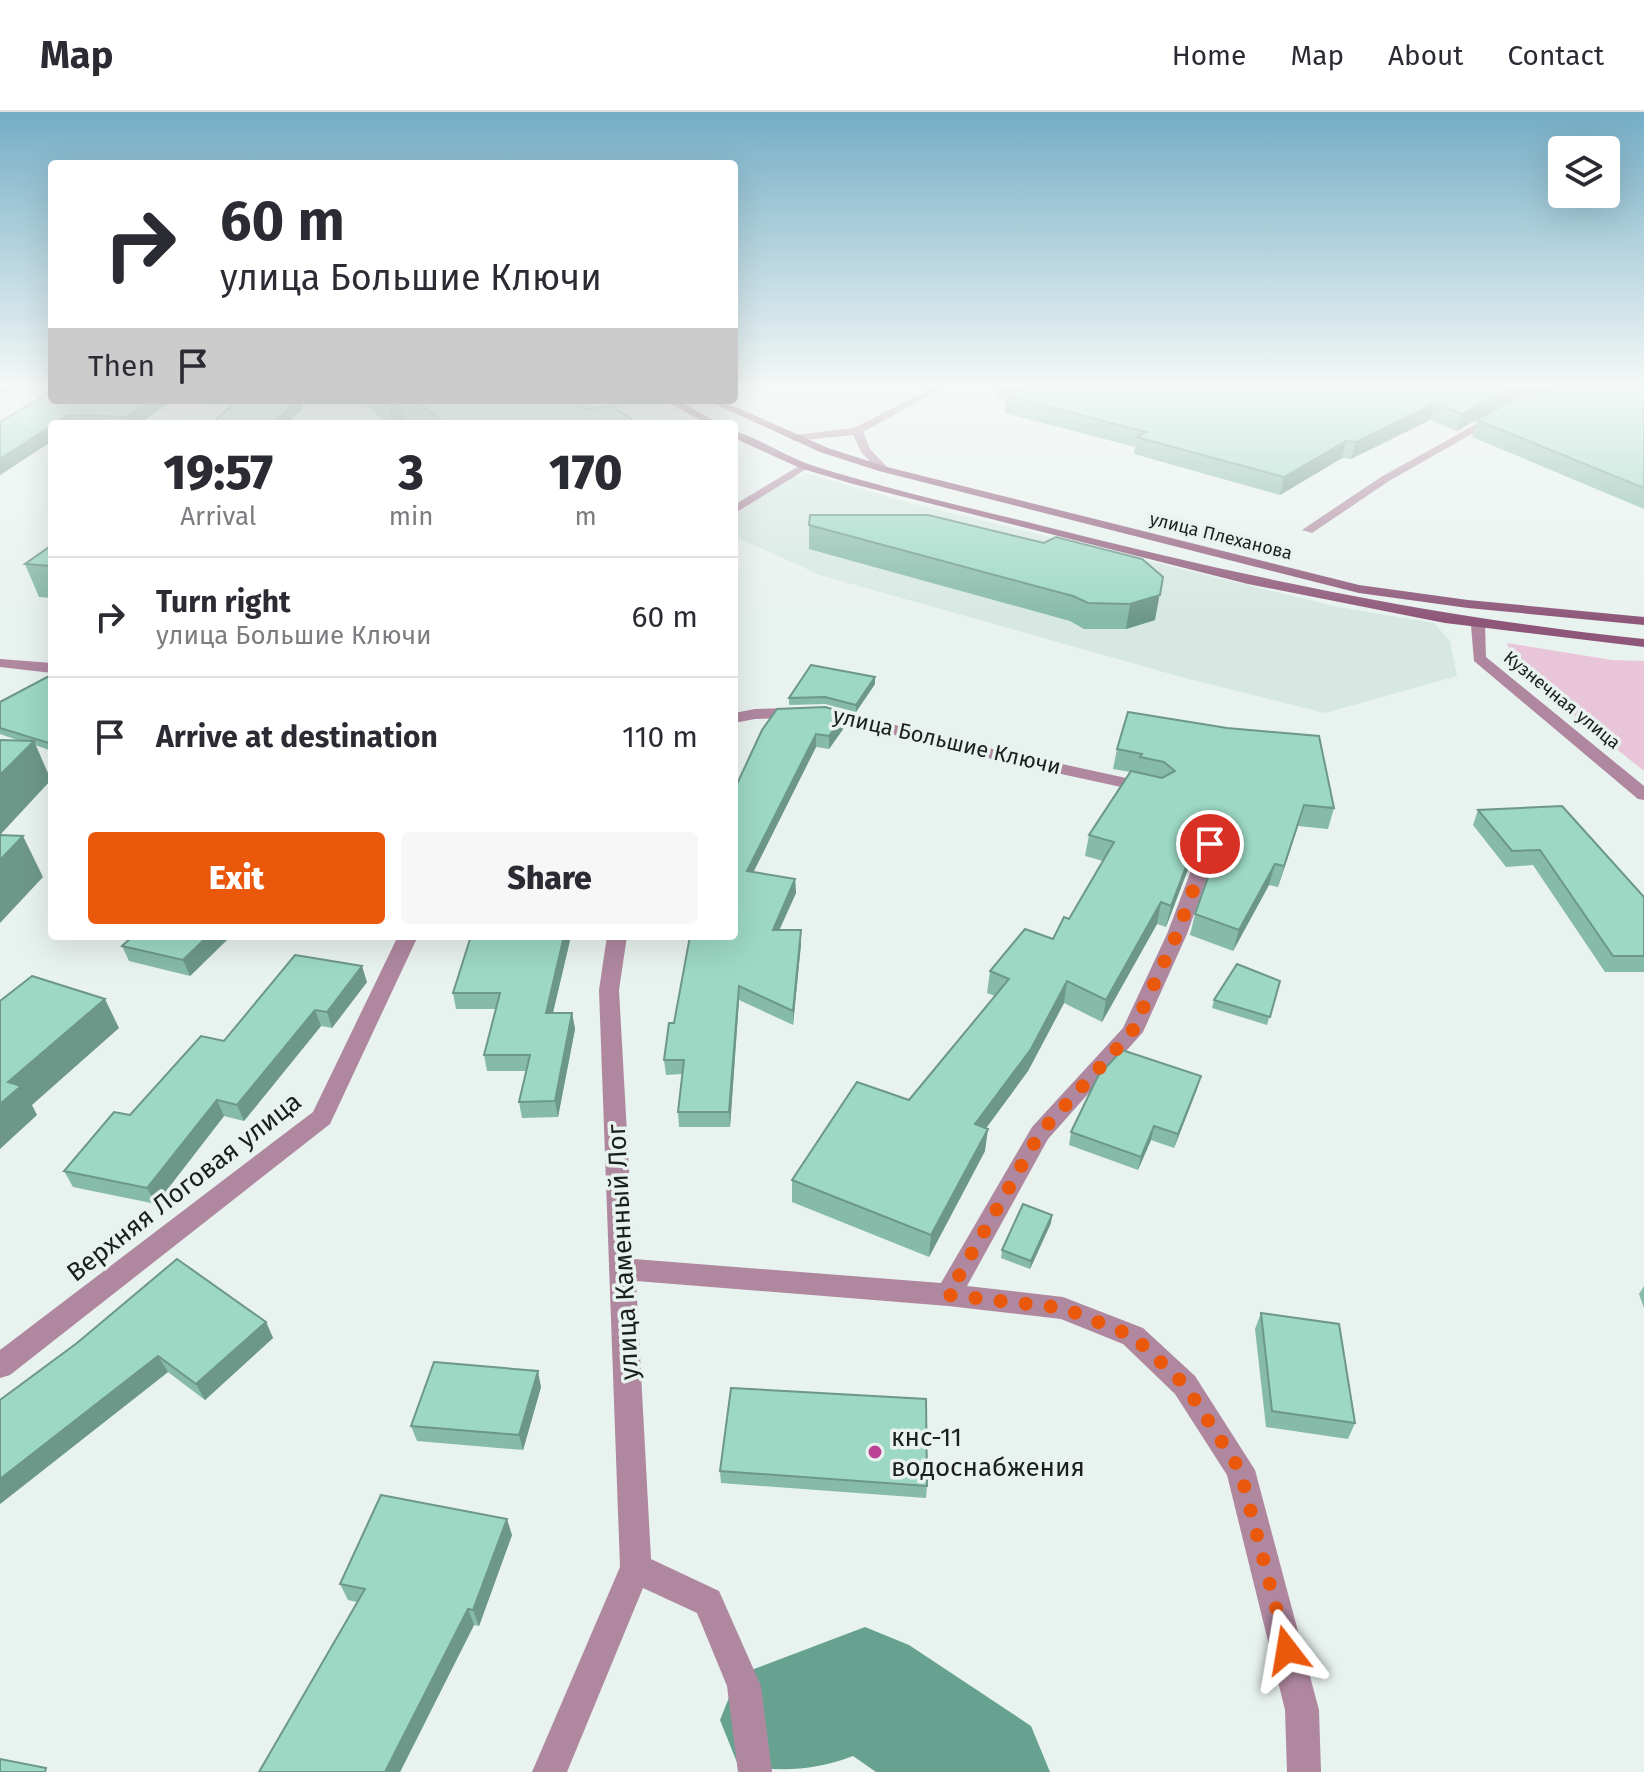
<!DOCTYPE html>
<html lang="en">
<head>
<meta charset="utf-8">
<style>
  body { margin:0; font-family:"Fira Sans",sans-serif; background:#f7f7f7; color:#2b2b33; height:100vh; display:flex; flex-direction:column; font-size:30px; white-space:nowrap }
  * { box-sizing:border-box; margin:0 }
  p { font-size:26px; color:#7c7c81 }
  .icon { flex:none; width:44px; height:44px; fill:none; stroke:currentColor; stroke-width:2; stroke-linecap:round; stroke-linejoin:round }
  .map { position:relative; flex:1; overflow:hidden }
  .details { position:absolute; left:48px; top:308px; width:690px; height:520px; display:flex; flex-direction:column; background:#fff; border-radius:8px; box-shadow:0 8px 32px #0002 }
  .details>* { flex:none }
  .hud { position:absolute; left:48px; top:48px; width:690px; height:244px; border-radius:8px; box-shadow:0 8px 32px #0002; background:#fff; color:#2b2b33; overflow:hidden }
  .tools { position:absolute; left:1548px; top:24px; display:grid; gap:16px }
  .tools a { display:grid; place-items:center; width:72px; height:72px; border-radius:8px; background:#fff; box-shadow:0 8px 32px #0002; font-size:40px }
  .pin { position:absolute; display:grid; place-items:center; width:68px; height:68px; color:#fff; margin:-34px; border:4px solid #fff; border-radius:50%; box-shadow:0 2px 8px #0007 }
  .me { position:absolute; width:88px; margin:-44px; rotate:346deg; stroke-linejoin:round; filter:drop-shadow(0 0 6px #0008) }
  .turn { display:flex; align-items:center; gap:28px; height:168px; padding:0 40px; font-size:36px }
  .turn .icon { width:104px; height:104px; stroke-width:2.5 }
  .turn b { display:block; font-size:56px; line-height:68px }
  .then { display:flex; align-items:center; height:76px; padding:0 40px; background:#0003; gap:16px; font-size:30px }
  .eta { display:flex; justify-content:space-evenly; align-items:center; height:136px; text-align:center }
  .eta b { font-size:48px; font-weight:800; line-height:56px }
  .cta { display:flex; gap:16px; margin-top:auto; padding:16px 40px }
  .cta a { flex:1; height:92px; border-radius:8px; background:#ea580c; color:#fff; font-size:32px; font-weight:800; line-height:92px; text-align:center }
  .cta a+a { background:#f7f7f7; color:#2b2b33 }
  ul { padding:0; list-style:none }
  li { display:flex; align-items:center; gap:24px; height:120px; padding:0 40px; border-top:2px solid #e1e1e2 }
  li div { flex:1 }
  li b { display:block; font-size:30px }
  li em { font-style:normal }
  header { display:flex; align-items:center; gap:48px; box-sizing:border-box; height:112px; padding:0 40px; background:#fff; border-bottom:2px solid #e1e1e2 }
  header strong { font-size:38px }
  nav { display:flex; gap:44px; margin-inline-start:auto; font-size:28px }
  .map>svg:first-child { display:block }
  .built { fill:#d6e8e1 }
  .green { fill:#e9c5da }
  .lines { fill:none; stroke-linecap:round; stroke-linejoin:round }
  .river { fill:#67a290; fill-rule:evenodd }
  .street { fill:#af88a0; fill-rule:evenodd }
  .secondary { fill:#8e5779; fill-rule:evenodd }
  .wall { fill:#86baa9 }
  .shaded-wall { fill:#6d9789 }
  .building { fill:#9cd8c4; stroke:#6d9789; stroke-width:2 }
  .route { stroke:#ea580c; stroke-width:14; stroke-dasharray:0 25.2 }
  .poi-dot { fill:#bb4295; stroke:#e8f2ee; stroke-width:3 }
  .labels { text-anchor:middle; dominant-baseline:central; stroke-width:7; stroke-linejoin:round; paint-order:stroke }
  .far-street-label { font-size:18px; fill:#1b1f1d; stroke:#e8f2ee }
  .street-label { font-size:22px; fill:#1b1f1d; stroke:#e8f2ee }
  .near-street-label { font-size:26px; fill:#1b1f1d; stroke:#e8f2ee }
  .near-poi-label { font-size:26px; fill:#1b1f1d; stroke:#e8f2ee; text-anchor:start }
</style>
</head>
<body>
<header>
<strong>Map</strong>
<nav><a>Home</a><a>Map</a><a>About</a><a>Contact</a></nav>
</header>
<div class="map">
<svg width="1644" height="1660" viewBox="0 0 1644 1660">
  <rect width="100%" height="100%" fill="#e8f2ee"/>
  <g class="built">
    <path d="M 208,288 L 659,288 L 680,299 L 631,312 L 178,312 Z"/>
    <path d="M 809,362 L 906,390 L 1338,495 L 1434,511 L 1450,529 L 1457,564 L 1325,601 L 1185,566 L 820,463 L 734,424 L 734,404 L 786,367 Z"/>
  </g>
  <path class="green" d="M 1507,531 L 1612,548 L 1644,549 L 1644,659 L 1525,564 L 1516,553 Z"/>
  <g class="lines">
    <path class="river" d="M 865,1515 L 909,1533 L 1031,1614 L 1050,1660 L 876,1660 L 853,1644 C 814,1659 779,1660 738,1653 L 720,1608 L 738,1563 Z"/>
    <g class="street">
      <path d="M 931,276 L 943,276 L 863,320 L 870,337 L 889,357 L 887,359 L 879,359 L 861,340 L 853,323 L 794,329 L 789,326 L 794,323 L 854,316 Z"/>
      <path d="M 1496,301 L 1501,304 L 1500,306 L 1389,369 L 1312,421 L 1302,418 L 1381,365 Z"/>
      <path d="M 804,351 L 808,352 L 808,356 L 734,402 L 734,393 Z"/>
      <path d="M 1478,509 L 1485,513 L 1486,545 L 1644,674 L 1644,688 L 1638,687 L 1474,549 L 1471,513 Z"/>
      <path d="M 0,547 L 52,551 L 52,561 L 0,555 Z"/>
      <path d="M 825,595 L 961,630 L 1149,671 L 1158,676 L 1149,681 L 960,640 L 825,605 L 755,607 L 734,611 L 734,601 L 755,597 Z"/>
      <path d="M 1210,727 L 1219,732 L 1187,822 L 1143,920 L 1048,1027 L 967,1174 L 1063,1185 L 1143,1216 L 1195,1264 L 1255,1358 L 1319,1598 L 1321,1660 L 1287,1660 L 1285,1598 L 1227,1363 L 1175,1282 L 1123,1232 L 1061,1207 L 948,1194 L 636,1169 L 651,1447 L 719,1479 L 761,1574 L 772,1660 L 738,1660 L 727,1574 L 697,1501 L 643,1476 L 567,1660 L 532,1660 L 620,1455 L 599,878 L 607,824 L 627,824 L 619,878 L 634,1147 L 941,1171 L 1032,1015 L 1123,916 L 1167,822 L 1201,732 Z"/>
      <path d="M 398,824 L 418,824 L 330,1012 L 10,1263 L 0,1266 L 0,1238 L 313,1000 Z"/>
    </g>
    <g class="secondary">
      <path d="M 664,288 L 677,288 L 720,312 L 707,312 Z"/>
      <path d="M 706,288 L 720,288 L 828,336 L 887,355 L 1359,473 L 1468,488 L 1644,505 L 1644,513 L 1468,496 L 1359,481 L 879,359 L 820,340 Z"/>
      <path d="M 734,319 C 761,327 785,344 811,353 C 886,377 963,394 1039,413 C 1239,464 1439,506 1644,527 L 1644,535 L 1445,511 L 1248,472 L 853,372 L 800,356 L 734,326 Z"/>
    </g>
  </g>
  <g class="wall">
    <path d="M 996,276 L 1644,276 L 1644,397 L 1472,325 L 1477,308 L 1511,289 L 1507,290 L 1457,319 L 1430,308 L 1351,347 L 1342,346 L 1280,383 L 1134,342 L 1135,335 L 1005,301 L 1006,287 L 996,284 Z"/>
    <path d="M 173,288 L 139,312 L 52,312 L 52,329 L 0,363 L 0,310 Z"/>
    <path d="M 359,288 L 572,288 L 587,297 L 639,312 L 389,312 Z"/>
    <path d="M 809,413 L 1044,431 L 1155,508 L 1126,517 L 1084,517 L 1070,509 L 809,437 Z"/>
    <path d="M 52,433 L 52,486 L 39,485 L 25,452 Z"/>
    <path d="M 52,564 L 52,639 L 35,633 L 51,668 L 20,629 L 0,622 L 0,590 Z"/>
    <path d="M 875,565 L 875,572 L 856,600 L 825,592 L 789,593 L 789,586 Z"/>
    <path d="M 1128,600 L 1334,696 L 1328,717 L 1298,714 L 1278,775 L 1269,773 L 1233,839 L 1190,823 L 1195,802 L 1220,732 L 1209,724 L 1198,731 L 1166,815 L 1157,812 L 1102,910 L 1064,891 L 1028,959 L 986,1016 L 985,1039 L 929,1145 L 792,1090 L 792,1068 L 909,988 L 995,884 L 987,881 L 990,859 L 1053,827 L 1069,807 L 1103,749 L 1085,744 L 1089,723 L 1130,660 L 1113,657 L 1117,637 Z"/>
    <path d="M 846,601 L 846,613 L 829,637 L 816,635 L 753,760 L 795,767 L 796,781 L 779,818 L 801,818 L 801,832 L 793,913 L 739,888 L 730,1015 L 679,1015 L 678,1000 L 682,962 L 666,963 L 664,948 L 737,672 Z"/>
    <path d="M 1478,698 L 1644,785 L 1644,860 L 1605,860 L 1533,753 L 1506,755 L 1473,713 Z"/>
    <path d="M 471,824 L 571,824 L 553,901 L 572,901 L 575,917 L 558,1005 L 522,1006 L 519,990 L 526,959 L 487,959 L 484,943 L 496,897 L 456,897 L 453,881 Z"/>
    <path d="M 229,826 L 190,864 L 129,849 L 122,834 Z"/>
    <path d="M 1280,869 L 1267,913 L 1212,896 L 1214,888 Z"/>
    <path d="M 367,870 L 332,916 L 321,914 L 244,1009 L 224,1004 L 156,1092 L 73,1075 L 64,1059 L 224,929 Z"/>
    <path d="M 1197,977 L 1174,1036 L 1151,1028 L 1138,1058 L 1069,1033 L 1071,1020 Z"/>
    <path d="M 1052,1103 L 1051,1111 L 1030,1157 L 1001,1146 L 1002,1138 Z"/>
    <path d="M 1644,1174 L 1644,1196 L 1639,1182 Z"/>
    <path d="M 1261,1201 L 1355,1311 L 1348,1327 L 1266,1315 L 1255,1217 Z"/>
    <path d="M 266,1210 L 273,1226 L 205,1288 L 168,1260 L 0,1392 L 0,1288 Z"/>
    <path d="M 541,1275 L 523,1338 L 417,1329 L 411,1314 Z"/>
    <path d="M 720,1359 L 927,1374 L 926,1386 L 721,1371 Z"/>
    <path d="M 512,1423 L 479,1514 L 474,1513 L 400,1660 L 259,1660 L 357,1490 L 348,1488 L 340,1472 Z"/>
  </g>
  <g class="shaded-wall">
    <path d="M 0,276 L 36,276 L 0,281 Z"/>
    <path d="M 1509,276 L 1576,276 L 1507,290 L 1457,319 L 1462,302 Z"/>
    <path d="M 152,288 L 173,288 L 139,312 L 130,312 L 127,305 Z"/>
    <path d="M 297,288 L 302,288 L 303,296 L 287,312 L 273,312 Z"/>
    <path d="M 387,288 L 400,288 L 405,312 L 392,312 Z"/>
    <path d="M 1435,291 L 1430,308 L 1351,347 L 1356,330 Z"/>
    <path d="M 68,303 L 71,312 L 53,312 Z"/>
    <path d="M 52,313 L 52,329 L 0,363 L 0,347 Z"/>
    <path d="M 1346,329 L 1342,346 L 1280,383 L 1284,365 Z"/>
    <path d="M 1163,465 L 1155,508 L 1126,517 L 1130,492 Z"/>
    <path d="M 875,565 L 875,572 L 856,600 L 856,593 Z"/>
    <path d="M 846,601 L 846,613 L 829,637 L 829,624 Z"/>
    <path d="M 816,622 L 816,635 L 747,773 L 747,759 Z"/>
    <path d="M 34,629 L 51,668 L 0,723 L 0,663 Z"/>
    <path d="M 1304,693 L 1298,714 L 1278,775 L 1284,754 Z"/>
    <path d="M 1213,704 L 1209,724 L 1198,731 L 1166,815 L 1171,794 L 1203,710 Z"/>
    <path d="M 23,724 L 43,765 L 0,811 L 0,748 Z"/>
    <path d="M 1275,752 L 1269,773 L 1233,839 L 1239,818 Z"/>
    <path d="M 795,767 L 796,781 L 773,832 L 773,818 Z"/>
    <path d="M 1161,790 L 1157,812 L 1102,910 L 1106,888 Z"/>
    <path d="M 801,818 L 801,832 L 793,913 L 793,899 Z"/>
    <path d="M 208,824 L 228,824 L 229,826 L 190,864 L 183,848 Z"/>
    <path d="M 564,824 L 571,824 L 549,917 L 546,901 Z"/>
    <path d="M 362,854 L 367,870 L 332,916 L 327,900 Z"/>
    <path d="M 1067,869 L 1064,891 L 1028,959 L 973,1034 L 975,1012 Z"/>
    <path d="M 739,874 L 739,888 L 730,1015 L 729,1000 Z"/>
    <path d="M 105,887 L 119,916 L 32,993 L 37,1003 L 0,1037 L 0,992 L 8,970 Z"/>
    <path d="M 315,898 L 321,914 L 244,1009 L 237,993 Z"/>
    <path d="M 572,901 L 575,917 L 558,1005 L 555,989 Z"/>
    <path d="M 1201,964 L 1197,977 L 1174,1036 L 1178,1022 Z"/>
    <path d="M 217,988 L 224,1004 L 156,1092 L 147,1076 Z"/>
    <path d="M 1154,1014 L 1151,1028 L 1138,1058 L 1141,1045 Z"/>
    <path d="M 988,1017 L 985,1039 L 929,1145 L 931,1123 Z"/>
    <path d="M 1052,1103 L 1051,1111 L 1030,1157 L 1031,1149 Z"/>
    <path d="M 266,1210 L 273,1226 L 205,1288 L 196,1272 Z"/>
    <path d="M 158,1244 L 168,1260 L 0,1392 L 0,1367 Z"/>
    <path d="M 538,1259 L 541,1275 L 523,1338 L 519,1323 Z"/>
    <path d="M 507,1407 L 512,1423 L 479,1514 L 473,1498 Z"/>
    <path d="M 468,1497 L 474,1513 L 400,1660 L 385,1660 Z"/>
  </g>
  <g class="building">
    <path d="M 1024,276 L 1509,276 L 1462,302 L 1435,291 L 1356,330 L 1346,329 L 1284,365 L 1136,325 L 1146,320 L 1007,284 L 1027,276 Z"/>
    <path d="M 1556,276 L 1644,276 L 1644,376 L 1477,308 L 1522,283 Z"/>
    <path d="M 52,279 L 52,288 L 152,288 L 127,305 L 68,303 L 0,347 L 0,310 Z"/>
    <path d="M 238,288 L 297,288 L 273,312 L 211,312 Z"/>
    <path d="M 414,288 L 572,288 L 587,297 L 612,294 L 639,312 L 447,312 Z"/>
    <path d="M 810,403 L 928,403 L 1044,431 L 1056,425 L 1142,447 L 1163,465 L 1160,483 L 1130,492 L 1088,491 L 1073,484 L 809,413 Z"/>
    <path d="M 52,433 L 52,454 L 25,452 Z"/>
    <path d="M 811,553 L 875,565 L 856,593 L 825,585 L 789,586 Z"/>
    <path d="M 51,563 L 52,564 L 52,632 L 0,616 L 0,590 Z"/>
    <path d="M 825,595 L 846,601 L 829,624 L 816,622 L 747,759 L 795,767 L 773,818 L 801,818 L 793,899 L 739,874 L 729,1000 L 678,1000 L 684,948 L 664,948 L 669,911 L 674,911 L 690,824 L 734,824 L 734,671 L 737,672 L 762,618 L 777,597 Z"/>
    <path d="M 1128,600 L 1227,616 L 1319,624 L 1334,696 L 1304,693 L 1284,754 L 1275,752 L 1239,818 L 1195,802 L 1227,712 L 1213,704 L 1203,710 L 1171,794 L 1161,790 L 1106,888 L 1067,869 L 1031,937 L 975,1012 L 988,1017 L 931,1123 L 792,1068 L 857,970 L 909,988 L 1009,867 L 990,859 L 1025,817 L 1053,827 L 1064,805 L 1069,807 L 1114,730 L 1089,723 L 1131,659 L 1162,666 L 1175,659 L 1164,650 L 1140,645 L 1142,642 L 1117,637 Z"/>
    <path d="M 0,628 L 34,629 L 0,663 Z"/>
    <path d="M 1562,694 L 1644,785 L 1644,844 L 1613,844 L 1540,738 L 1512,739 L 1478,698 Z"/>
    <path d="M 0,723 L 23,724 L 0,748 Z"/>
    <path d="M 133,824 L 208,824 L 183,848 L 122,834 Z"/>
    <path d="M 471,824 L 564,824 L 546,901 L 572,901 L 555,989 L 519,990 L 530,943 L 484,943 L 500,881 L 453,881 Z"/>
    <path d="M 295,843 L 362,854 L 327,900 L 315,898 L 237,993 L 217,988 L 147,1076 L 64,1059 L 114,1000 L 130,1003 L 201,924 L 224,929 Z"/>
    <path d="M 1237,852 L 1280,869 L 1270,905 L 1214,888 Z"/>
    <path d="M 32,864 L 105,887 L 8,970 L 21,974 L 0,992 L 0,889 Z"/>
    <path d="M 1122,938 L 1201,964 L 1178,1022 L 1154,1014 L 1141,1045 L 1071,1020 L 1098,964 Z"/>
    <path d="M 1023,1092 L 1052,1103 L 1031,1149 L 1002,1138 Z"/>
    <path d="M 177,1147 L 266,1210 L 196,1272 L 158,1244 L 0,1367 L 0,1288 L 77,1231 Z"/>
    <path d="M 1261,1201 L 1339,1212 L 1355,1311 L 1272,1299 Z"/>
    <path d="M 434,1250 L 538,1259 L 519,1323 L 411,1314 Z"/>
    <path d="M 731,1276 L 926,1287 L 927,1374 L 720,1359 Z"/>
    <path d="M 381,1383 L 507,1407 L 473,1498 L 468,1497 L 385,1660 L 259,1660 L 365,1477 L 340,1472 Z"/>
    <path d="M 0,1647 L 46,1656 L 45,1660 L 0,1660 Z"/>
  </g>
  <linearGradient id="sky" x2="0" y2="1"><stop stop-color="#74adc5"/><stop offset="0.54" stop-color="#f5f9f7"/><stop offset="1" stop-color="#f5f9f7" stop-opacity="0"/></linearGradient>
  <rect width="1644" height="508" fill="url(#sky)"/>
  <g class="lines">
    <path class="route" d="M 1210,732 L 1177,822 L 1132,920 L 1040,1021 L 948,1183 L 1063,1196 L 1133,1224 L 1185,1273 L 1240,1358 L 1287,1538"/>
  </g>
  <circle class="poi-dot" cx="875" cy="1340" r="8"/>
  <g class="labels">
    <g class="far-street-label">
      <text transform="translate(1221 424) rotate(14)">улица Плеханова</text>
      <text transform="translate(1562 588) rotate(39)">Кузнечная улица</text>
    </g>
    <g class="street-label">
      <text transform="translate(947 629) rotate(13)">улица Большие Ключи</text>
    </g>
    <g class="near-street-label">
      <text transform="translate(184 1075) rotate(-38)">Верхняя Логовая улица</text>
      <text transform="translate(623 1140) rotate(-93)">улица Каменный Лог</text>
    </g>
    <g class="near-poi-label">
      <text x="891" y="1325">кнс-11<tspan x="891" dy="30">водоснабжения</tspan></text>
    </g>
  </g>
</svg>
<div class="tools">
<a><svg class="icon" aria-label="layers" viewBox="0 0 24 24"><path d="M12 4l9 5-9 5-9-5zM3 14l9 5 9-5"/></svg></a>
</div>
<div class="pin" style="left:1210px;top:732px;background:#d93025"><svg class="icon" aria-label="arrive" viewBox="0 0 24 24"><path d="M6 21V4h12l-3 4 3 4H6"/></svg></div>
<svg class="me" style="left:1287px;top:1538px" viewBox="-20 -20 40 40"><path d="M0-17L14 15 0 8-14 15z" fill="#ea580c" stroke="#fff" stroke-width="4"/></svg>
<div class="hud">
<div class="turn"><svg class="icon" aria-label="right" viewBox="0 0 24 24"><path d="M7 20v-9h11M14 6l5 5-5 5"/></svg><div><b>60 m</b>улица Большие Ключи</div></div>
<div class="then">Then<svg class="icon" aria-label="arrive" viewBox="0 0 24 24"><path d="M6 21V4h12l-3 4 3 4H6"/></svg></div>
</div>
<section class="details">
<div class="eta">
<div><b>19:57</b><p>Arrival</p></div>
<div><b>3</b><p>min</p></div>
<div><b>170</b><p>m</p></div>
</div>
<ul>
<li><svg class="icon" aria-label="right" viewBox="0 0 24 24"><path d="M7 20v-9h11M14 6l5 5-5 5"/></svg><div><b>Turn right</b><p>улица Большие Ключи</p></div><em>60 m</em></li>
<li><svg class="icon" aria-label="arrive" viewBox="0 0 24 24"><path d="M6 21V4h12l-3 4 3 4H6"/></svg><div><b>Arrive at destination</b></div><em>110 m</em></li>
</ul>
<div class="cta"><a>Exit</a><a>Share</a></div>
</section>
</div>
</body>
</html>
